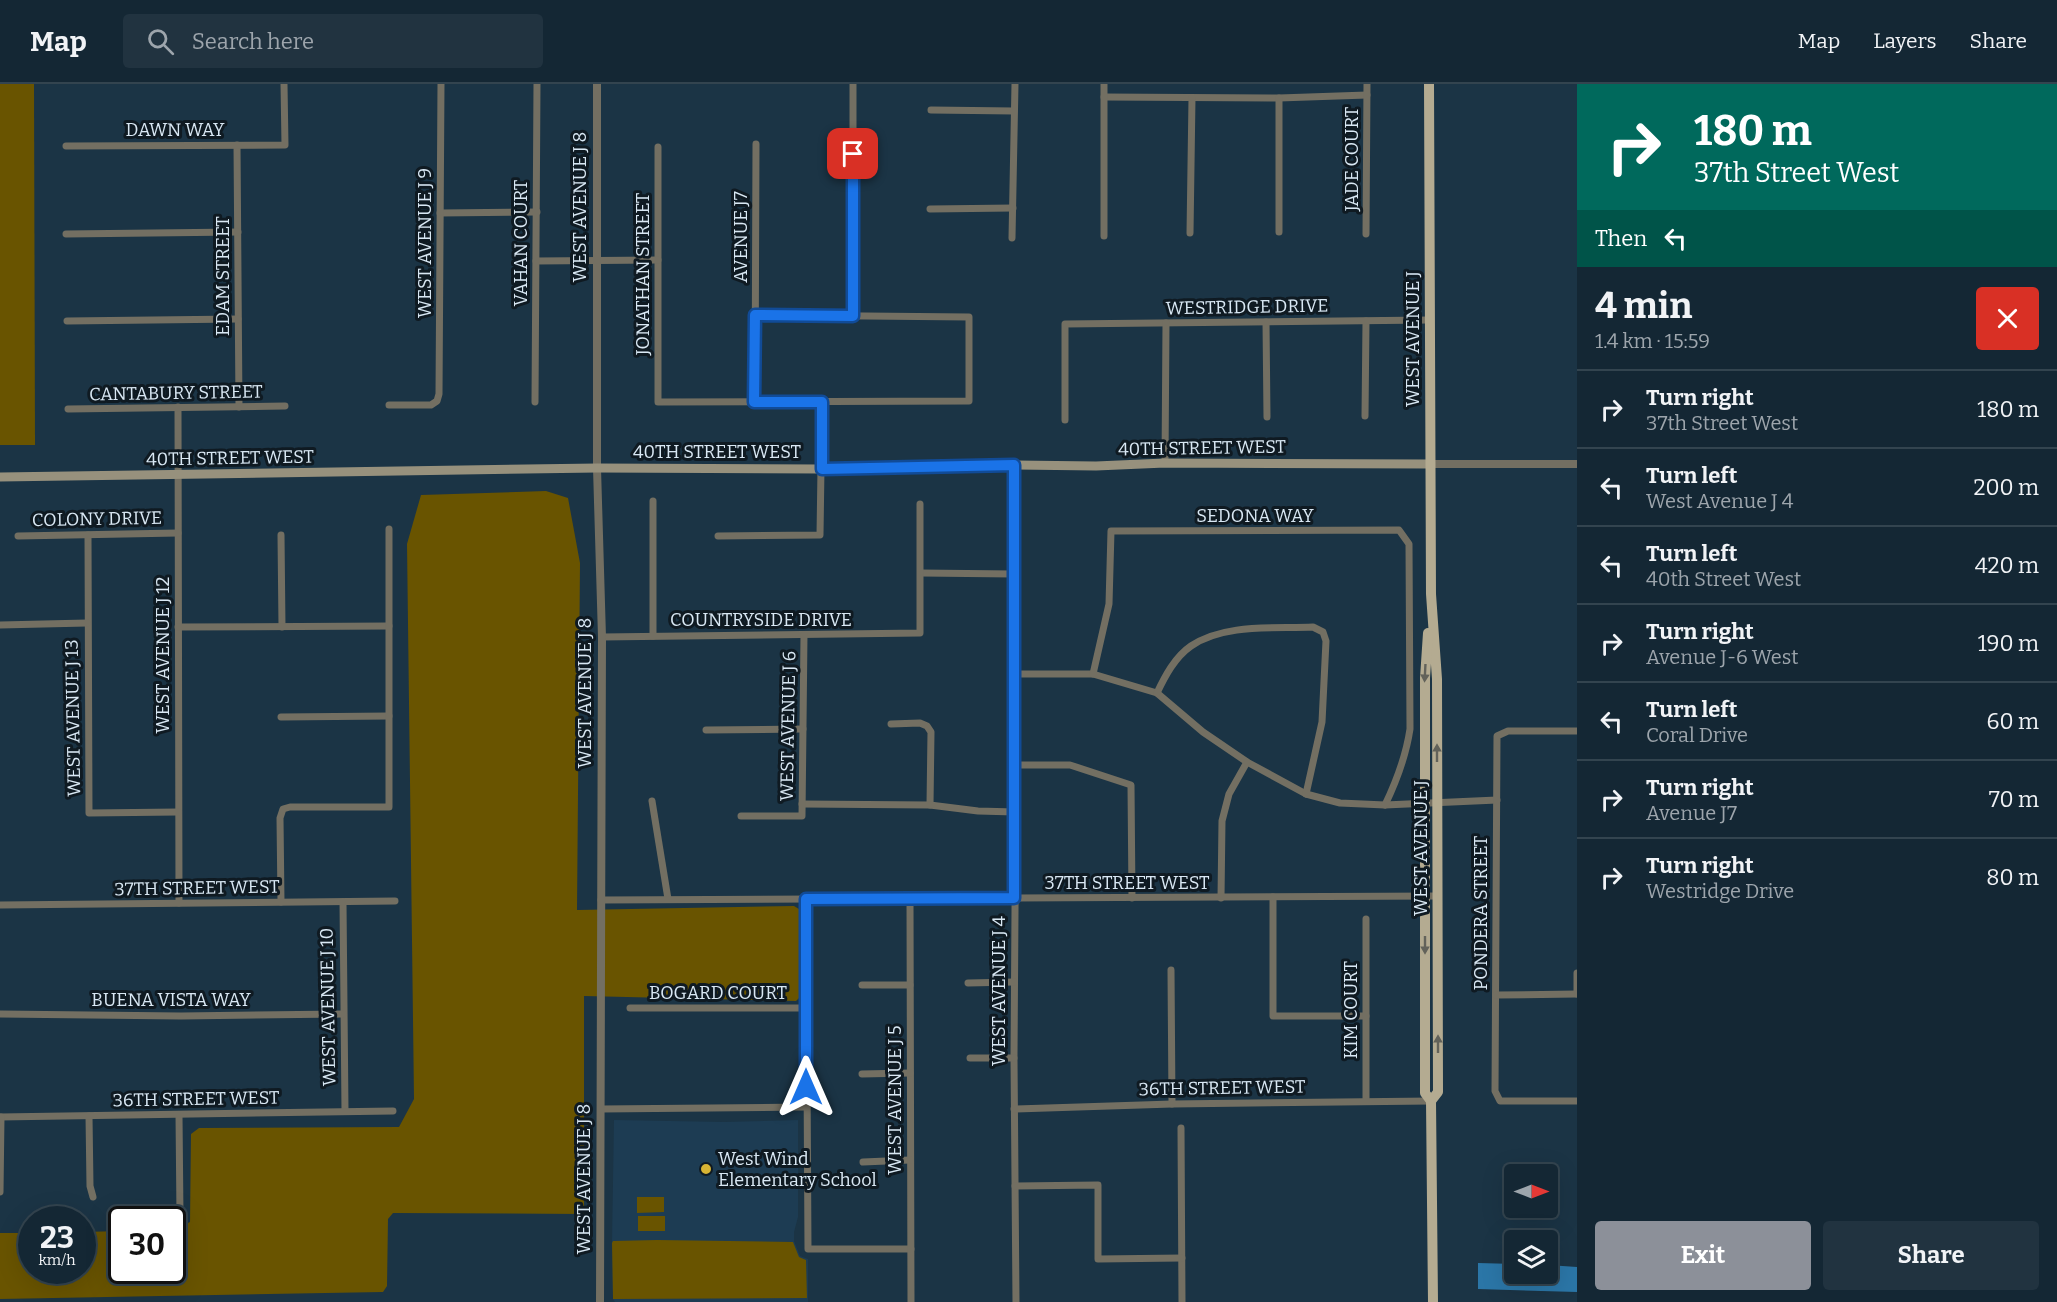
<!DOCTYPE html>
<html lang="en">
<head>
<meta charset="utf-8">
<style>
  body { margin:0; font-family:Bitter,serif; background:#213340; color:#f1f3f6; height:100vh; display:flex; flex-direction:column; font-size:22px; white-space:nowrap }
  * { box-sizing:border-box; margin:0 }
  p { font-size:20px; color:#9da5ac }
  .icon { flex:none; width:33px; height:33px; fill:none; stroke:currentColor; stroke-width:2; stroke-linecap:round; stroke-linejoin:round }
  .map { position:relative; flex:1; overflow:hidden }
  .details { display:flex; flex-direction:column; background:#142734; width:480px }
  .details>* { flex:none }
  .banner { background:#00695c; color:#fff; overflow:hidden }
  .needle { width:39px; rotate:90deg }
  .tools { position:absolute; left:1504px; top:1080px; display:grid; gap:12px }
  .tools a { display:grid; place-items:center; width:54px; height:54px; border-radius:6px; background:#142734; box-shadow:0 6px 24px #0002,0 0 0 2px #33444f; font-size:30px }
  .speed { position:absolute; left:18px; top:1122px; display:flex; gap:12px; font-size:30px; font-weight:700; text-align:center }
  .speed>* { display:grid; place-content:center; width:78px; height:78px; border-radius:50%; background:#142734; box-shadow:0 6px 24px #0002,0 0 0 2px #33444f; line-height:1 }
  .speed small { font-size:15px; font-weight:400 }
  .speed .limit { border:3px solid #111; border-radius:9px; background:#fff; color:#111 }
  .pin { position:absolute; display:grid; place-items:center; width:51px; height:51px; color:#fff; margin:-26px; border-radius:12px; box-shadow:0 3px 9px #0006 }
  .me { position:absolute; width:66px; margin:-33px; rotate:0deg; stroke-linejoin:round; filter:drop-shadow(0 0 4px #0008) }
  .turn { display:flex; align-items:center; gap:21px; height:126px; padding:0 18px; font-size:27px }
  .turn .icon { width:78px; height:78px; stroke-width:2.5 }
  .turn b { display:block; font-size:42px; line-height:51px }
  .then { display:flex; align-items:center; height:57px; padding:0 18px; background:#0003; gap:12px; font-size:22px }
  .round { display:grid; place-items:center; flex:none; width:63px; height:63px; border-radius:6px; background:#213340 }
  .headline { display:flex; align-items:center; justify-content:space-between; height:102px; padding:0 18px }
  h1 { font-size:36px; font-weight:700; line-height:45px }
  .cta { display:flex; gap:12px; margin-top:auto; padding:12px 18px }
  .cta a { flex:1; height:69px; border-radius:6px; background:#8c9099; color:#fff; font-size:24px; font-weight:700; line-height:69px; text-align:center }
  .cta a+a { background:#213340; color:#f1f3f6 }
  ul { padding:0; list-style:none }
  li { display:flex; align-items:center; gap:18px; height:78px; padding:0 18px; border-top:2px solid #33444f }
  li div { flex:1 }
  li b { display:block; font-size:22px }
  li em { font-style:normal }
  header { display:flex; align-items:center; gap:36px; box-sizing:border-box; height:84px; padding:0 30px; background:#142734; border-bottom:2px solid #33444f }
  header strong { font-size:28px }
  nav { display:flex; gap:33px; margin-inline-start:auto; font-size:21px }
  .search { width:420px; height:54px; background:#213340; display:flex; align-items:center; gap:15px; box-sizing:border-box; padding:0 21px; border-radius:6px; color:#9da5ac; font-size:22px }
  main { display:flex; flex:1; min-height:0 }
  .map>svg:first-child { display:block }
  .built { fill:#1d3c53 }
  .green { fill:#695400 }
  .water { fill:#2b76a7 }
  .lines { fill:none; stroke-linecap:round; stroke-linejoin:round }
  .minor { stroke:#736f62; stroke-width:7 }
  .tertiary { stroke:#736f62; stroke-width:8 }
  .secondary { stroke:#97917d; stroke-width:9 }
  .primary { stroke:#b4ab91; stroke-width:10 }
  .oneway { fill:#62625a }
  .route-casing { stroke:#114b97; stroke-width:15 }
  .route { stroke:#1a73e8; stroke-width:10 }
  .poi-dot { fill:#d7b434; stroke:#0f1a22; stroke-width:2 }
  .labels { text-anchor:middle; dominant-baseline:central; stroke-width:6; stroke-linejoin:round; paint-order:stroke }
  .street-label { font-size:18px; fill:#d9e8f4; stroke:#0f1a22 }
  .poi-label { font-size:18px; fill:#d9e8f4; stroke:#0f1a22; text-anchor:start }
</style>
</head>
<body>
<header>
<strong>Map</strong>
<div class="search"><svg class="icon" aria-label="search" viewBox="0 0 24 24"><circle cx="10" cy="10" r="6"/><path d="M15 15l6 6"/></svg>Search here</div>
<nav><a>Map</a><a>Layers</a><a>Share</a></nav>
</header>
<main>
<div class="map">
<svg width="1577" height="1218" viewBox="0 0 1577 1218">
  <rect width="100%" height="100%" fill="#1b3445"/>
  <path class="built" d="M 614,1036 L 724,1038 L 798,1036 L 798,1133 L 794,1148 L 794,1157 L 800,1172 L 808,1175 L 808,1218 L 615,1218 L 613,1215 L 612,1159 Z"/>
  <g class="green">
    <path d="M 0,0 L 34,0 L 35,361 L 0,361 Z"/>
    <path d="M 546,407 L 568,414 L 580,479 L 577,826 L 794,822 L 799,825 L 800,829 L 799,914 L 796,917 L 584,912 L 584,1130 L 393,1129 L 388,1135 L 387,1202 L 383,1208 L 0,1215 L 0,1149 L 31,1149 L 32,1186 L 82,1186 L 83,1148 L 121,1147 L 122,1186 L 172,1186 L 173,1146 L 190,1138 L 191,1050 L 199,1044 L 399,1043 L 414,1015 L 407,460 L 421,411 Z"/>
    <path d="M 637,1113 L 664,1113 L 664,1128 L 637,1129 Z"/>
    <rect x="638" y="1132" width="27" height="15"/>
    <path d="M 657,1156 L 793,1158 L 799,1173 L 806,1176 L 807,1214 L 613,1215 L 612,1159 L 613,1157 Z"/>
  </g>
  <path class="water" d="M 1478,1179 L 1515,1180 L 1515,1190 L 1548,1190 L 1548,1181 L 1577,1183 L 1577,1208 L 1478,1205 Z"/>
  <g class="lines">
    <g class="minor">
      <path d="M 1104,13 L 1279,14 L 1367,11"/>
      <path d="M 931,26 L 1014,27"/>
      <path d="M 237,61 L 239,323"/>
      <path d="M 66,62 L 285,61 L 284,0"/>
      <path d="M 658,63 L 658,318 L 969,317 L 969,233 L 755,231"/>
      <path d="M 930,125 L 1013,124"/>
      <path d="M 440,129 L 537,128"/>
      <path d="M 1279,148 L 1279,14"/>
      <path d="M 1190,149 L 1192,14"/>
      <path d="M 66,150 L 238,148"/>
      <path d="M 1366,150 L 1367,0"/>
      <path d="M 1104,152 L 1104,0"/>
      <path d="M 1012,154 L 1015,0"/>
      <path d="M 536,177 L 658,176"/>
      <path d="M 853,232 L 853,0"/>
      <path d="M 67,237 L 238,235"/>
      <path d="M 1266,238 L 1267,333"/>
      <path d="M 535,318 L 537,0"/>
      <path d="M 755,318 L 756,60"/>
      <path d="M 389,321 L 431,321 L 437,317 L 439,310 L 441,0"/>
      <path d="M 178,323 L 179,819"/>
      <path d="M 68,325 L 285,322"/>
      <path d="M 1365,332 L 1366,237"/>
      <path d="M 1065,336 L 1065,240 L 1429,236"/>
      <path d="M 1165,379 L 1166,239"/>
      <path d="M 1014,381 L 1014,590 L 1016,681 L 1014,974 L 1016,1218"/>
      <path d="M 88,451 L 89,729 L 178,728"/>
      <path d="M 281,451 L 282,543"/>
      <path d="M 18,452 L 178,449"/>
      <path d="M 718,452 L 820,451 L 822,318"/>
      <path d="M 921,489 L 1013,490"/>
      <path d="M 0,541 L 87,539"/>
      <path d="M 178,543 L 389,542"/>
      <path d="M 653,552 L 653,417"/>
      <path d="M 602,553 L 920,549 L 920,420"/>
      <path d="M 1014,590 L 1093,590 L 1157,609 L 1203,648 L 1247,678 L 1306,710 L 1340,719 L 1385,721 L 1497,716"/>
      <path d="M 1093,590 L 1109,520 L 1111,447 L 1399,446 L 1409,460 L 1410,645 C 1406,672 1397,696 1385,721"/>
      <path d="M 1157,609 C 1165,592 1175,573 1191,562 C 1225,539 1275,545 1313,543 L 1323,548 L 1326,557 L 1322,638 L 1306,710"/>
      <path d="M 281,633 L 389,632"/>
      <path d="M 891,640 L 920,639 L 927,642 L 931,648 L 930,721"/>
      <path d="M 706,646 L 803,645"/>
      <path d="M 1577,647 L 1508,647 L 1497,652 L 1495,1007 L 1500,1017 L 1577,1017"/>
      <path d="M 1016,681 L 1070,681 L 1131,701 L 1132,814"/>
      <path d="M 652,717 L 668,815"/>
      <path d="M 802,720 L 930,721 L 978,727 L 1015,728"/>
      <path d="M 741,732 L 802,732 L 804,551"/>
      <path d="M 1273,813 L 1273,932 L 1366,932"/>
      <path d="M 1221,814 L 1222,737 L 1229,710 L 1247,678"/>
      <path d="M 806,815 L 808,1165 L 911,1165"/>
      <path d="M 910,815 L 911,1218"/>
      <path d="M 601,816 L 1438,812"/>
      <path d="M 281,818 L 280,734 L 283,725 L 290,723 L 389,723 L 389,445"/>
      <path d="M 343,818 L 345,1027"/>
      <path d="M 0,821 L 395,817"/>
      <path d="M 1366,835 L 1366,1016"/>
      <path d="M 1171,886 L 1172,1020"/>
      <path d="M 968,899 L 1014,898"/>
      <path d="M 862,901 L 910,901"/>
      <path d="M 1577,910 L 1577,889"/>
      <path d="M 1496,911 L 1577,910"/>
      <path d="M 630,924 L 806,924"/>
      <path d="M 0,930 L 181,932 L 343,930"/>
      <path d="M 970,974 L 1014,974"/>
      <path d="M 862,990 L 910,989"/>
      <path d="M 601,1025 L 806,1023"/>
      <path d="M 1014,1025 L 1172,1020 L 1431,1017"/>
      <path d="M 179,1031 L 180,1132"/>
      <path d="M 89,1032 L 90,1102 L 93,1113"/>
      <path d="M 0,1033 L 393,1027"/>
      <path d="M 1181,1044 L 1182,1218"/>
      <path d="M 863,1078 L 910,1076"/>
      <path d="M 1015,1102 L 1098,1101 L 1098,1175 L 1182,1174"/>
      <path d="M 0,1108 L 1,1033"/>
    </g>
    <g class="tertiary">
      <path d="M 597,0 L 597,384 L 602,553 L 600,1218"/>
      <path d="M 1430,380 L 1577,380"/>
    </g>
    <path class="secondary" d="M 0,393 L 597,384 L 821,385 L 1014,381 L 1096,382 L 1165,379 L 1430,380"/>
    <g class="primary">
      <path d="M 1429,0 L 1431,510 L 1437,595 L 1438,1008 L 1431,1017"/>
      <path d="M 1428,549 L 1425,594 L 1425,1009 L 1431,1017 L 1433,1218"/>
    </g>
  </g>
  <defs><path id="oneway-solid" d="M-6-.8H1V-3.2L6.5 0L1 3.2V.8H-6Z" transform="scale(1.5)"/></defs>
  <g class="oneway">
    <use href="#oneway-solid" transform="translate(1425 589) rotate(93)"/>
    <use href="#oneway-solid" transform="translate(1437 669) rotate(-90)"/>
    <use href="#oneway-solid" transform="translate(1425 861) rotate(90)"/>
    <use href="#oneway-solid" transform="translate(1438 960) rotate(-90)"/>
  </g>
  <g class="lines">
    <g class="route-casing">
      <path id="route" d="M 806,1003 L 806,815 L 1014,814 L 1014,381 L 822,385 L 822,318 L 754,318 L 755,231 L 853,232 L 853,70"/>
    </g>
    <use href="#route" class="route"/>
  </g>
  <circle class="poi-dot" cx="706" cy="1085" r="6"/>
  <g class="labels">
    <g class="street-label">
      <text x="175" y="46">DAWN WAY</text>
      <text transform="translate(1352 75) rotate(-90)">JADE COURT</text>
      <text transform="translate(580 123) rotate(-90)">WEST AVENUE J 8</text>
      <text transform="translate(741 153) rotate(-90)">AVENUE J7</text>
      <text transform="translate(425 159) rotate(-90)">WEST AVENUE J 9</text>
      <text transform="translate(521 159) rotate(-90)">VAHAN COURT</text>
      <text transform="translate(643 190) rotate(-90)">JONATHAN STREET</text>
      <text transform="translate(223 192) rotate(-90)">EDAM STREET</text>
      <text transform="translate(1247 223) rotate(-1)">WESTRIDGE DRIVE</text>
      <text transform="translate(1413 255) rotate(-90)">WEST AVENUE J</text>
      <text transform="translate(176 309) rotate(-1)">CANTABURY STREET</text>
      <text transform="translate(1202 364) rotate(-1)">40TH STREET WEST</text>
      <text x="717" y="368">40TH STREET WEST</text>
      <text transform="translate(230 374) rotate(-1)">40TH STREET WEST</text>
      <text x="1255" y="432">SEDONA WAY</text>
      <text transform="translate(97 435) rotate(-1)">COLONY DRIVE</text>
      <text x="761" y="536">COUNTRYSIDE DRIVE</text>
      <text transform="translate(163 571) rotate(-90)">WEST AVENUE J 12</text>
      <text transform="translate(585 609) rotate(-90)">WEST AVENUE J 8</text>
      <text transform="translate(73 634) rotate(-91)">WEST AVENUE J 13</text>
      <text transform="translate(788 642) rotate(-89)">WEST AVENUE J 6</text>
      <text transform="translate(1421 764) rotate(-90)">WEST AVENUE J</text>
      <text x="1127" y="799">37TH STREET WEST</text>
      <text transform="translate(197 804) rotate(-1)">37TH STREET WEST</text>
      <text transform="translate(1481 829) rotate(-90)">PONDERA STREET</text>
      <text transform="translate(999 907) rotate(-90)">WEST AVENUE J 4</text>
      <text x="718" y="909">BOGARD COURT</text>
      <text x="171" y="916">BUENA VISTA WAY</text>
      <text transform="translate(328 923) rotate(-91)">WEST AVENUE J 10</text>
      <text transform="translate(1351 926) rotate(-90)">KIM COURT</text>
      <text transform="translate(1222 1004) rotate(-1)">36TH STREET WEST</text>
      <text transform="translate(196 1015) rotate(-1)">36TH STREET WEST</text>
      <text transform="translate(895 1016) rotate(-90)">WEST AVENUE J 5</text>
      <text transform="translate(584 1095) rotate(-90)">WEST AVENUE J 8</text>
    </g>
    <g class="poi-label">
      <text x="718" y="1075">West Wind<tspan x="718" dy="21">Elementary School</tspan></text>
    </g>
  </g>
</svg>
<div class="tools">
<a><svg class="needle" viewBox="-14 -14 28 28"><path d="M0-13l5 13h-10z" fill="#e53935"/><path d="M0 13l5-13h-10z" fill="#9da5ac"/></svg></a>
<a><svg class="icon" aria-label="layers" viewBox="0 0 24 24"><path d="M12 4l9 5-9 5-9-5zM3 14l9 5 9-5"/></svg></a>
</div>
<div class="speed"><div>23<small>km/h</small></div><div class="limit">30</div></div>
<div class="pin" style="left:853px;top:70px;background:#d93025"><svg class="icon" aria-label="arrive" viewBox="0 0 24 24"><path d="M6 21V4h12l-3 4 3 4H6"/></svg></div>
<svg class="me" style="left:806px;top:1003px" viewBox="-20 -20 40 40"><path d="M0-17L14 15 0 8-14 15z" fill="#1a73e8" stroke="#fff" stroke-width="4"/></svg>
</div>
<section class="details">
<div class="banner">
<div class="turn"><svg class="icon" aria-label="right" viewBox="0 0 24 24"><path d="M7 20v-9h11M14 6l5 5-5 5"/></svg><div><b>180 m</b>37th Street West</div></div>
<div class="then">Then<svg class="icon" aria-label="left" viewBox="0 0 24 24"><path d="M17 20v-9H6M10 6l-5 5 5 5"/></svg></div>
</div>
<div class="headline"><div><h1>4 min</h1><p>1.4 km · 15:59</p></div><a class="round" style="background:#d93025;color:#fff"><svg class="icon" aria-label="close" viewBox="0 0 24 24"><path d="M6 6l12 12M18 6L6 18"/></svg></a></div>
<ul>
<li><svg class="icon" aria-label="right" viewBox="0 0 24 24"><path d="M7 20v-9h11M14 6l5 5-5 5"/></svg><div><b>Turn right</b><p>37th Street West</p></div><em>180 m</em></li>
<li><svg class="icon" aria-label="left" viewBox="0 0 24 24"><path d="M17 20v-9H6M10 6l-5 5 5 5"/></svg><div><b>Turn left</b><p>West Avenue J 4</p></div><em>200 m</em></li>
<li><svg class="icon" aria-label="left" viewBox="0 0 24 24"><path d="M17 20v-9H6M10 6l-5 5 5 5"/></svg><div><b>Turn left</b><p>40th Street West</p></div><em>420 m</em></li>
<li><svg class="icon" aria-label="right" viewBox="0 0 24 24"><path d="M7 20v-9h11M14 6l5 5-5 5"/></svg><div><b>Turn right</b><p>Avenue J-6 West</p></div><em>190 m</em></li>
<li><svg class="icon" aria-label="left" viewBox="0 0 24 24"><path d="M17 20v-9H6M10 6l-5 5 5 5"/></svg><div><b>Turn left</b><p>Coral Drive</p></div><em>60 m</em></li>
<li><svg class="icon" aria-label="right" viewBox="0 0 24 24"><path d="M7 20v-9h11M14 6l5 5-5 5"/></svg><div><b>Turn right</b><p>Avenue J7</p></div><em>70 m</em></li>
<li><svg class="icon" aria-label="right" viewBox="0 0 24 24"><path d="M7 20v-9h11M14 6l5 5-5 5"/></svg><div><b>Turn right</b><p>Westridge Drive</p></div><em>80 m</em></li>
</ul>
<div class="cta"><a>Exit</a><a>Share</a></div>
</section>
</main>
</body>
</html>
